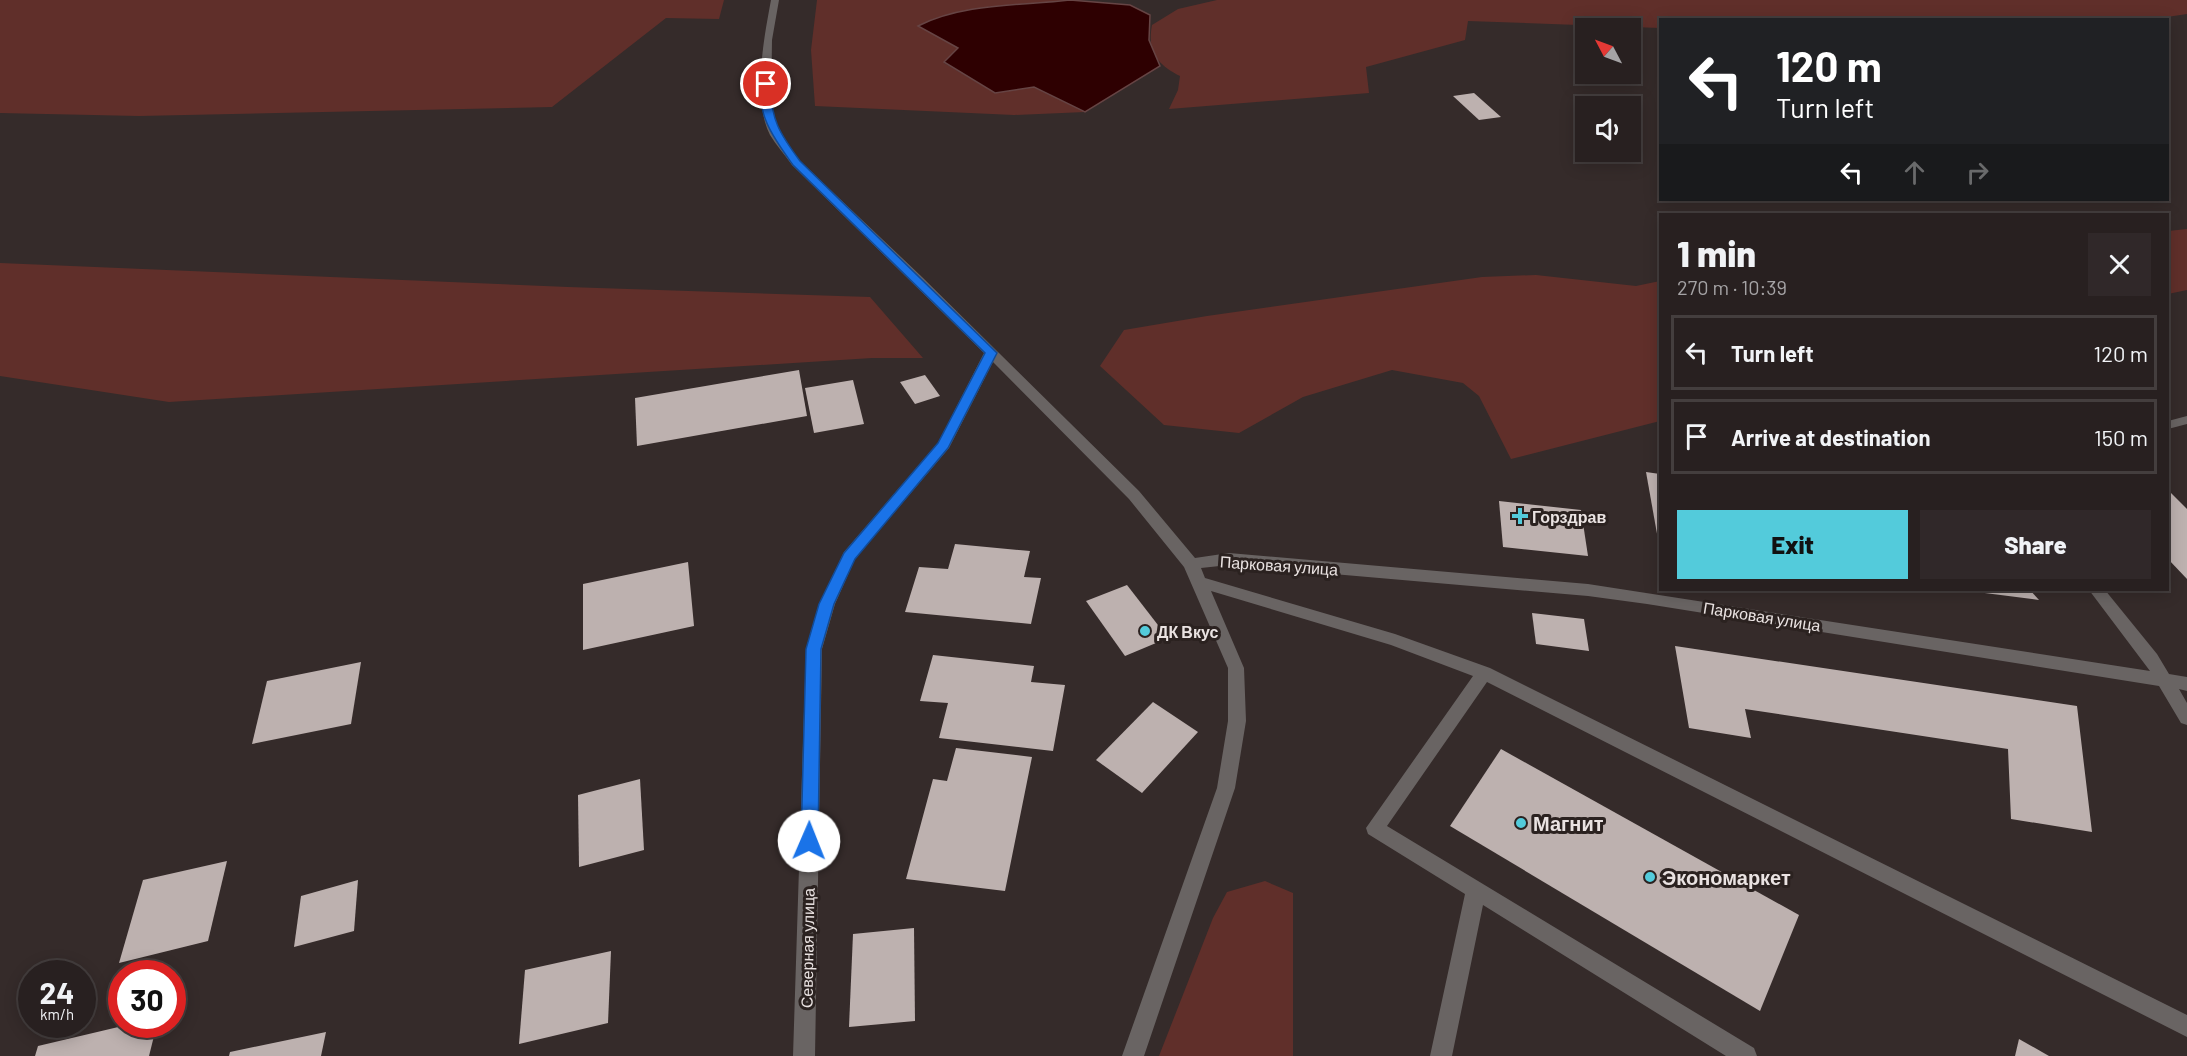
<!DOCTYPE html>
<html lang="en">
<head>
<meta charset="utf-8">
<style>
  body { margin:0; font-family:Barlow,sans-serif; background:#302829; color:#f1f3f6; height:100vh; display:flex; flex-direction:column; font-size:22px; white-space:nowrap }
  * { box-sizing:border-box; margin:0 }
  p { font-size:20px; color:#a5a3a5 }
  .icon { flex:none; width:33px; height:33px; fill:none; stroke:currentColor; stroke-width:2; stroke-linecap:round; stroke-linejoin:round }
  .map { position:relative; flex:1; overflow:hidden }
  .drawer { position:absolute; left:1659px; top:213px; width:510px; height:378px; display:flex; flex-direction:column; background:#282020; border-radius:0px; box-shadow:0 3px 15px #0003,0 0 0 2px #443e3e }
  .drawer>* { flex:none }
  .banner { position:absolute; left:1659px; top:18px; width:510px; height:183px; border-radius:0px; box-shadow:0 3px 15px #0003,0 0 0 2px #443e3e; background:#202124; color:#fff; overflow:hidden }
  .needle { width:39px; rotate:311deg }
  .tools { position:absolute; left:1575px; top:18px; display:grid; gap:12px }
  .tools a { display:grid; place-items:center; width:66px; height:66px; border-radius:0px; background:#282020; box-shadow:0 3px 15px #0003,0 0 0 2px #443e3e; font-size:30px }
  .speed { position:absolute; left:18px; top:960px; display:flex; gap:12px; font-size:30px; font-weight:700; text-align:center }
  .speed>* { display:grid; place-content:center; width:78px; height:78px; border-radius:50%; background:#282020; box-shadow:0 3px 15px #0003,0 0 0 2px #443e3e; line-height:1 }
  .speed small { font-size:15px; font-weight:400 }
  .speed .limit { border:9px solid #d22; background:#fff; color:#111 }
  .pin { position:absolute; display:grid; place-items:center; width:51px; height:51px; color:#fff; margin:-26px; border:3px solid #fff; border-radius:50%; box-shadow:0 2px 6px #0007 }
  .me { position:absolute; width:66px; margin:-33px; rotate:1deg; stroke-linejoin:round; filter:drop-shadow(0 0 4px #0008) }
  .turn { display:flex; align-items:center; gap:21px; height:126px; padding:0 18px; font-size:27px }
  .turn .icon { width:78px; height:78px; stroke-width:2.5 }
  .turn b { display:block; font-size:42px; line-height:51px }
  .lanes { display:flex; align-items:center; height:57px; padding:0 18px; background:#0003; justify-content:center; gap:30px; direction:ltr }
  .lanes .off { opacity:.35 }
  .round { display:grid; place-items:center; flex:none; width:63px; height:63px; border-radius:0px; background:#302829 }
  .overview { display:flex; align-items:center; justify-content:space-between; height:102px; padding:0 18px }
  h1 { font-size:36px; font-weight:800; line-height:45px }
  .cta { display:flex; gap:12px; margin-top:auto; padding:12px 18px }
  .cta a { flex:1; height:69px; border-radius:0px; background:#53cbdb; color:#111; font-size:24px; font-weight:800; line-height:69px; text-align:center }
  .cta a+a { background:#302829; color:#f1f3f6 }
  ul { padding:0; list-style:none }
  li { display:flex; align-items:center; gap:18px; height:75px; margin:0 12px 9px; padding:0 6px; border:3px solid #443e3e; border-radius:0px }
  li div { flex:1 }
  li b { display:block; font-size:22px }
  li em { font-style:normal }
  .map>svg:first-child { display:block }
  .green { fill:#602f2a }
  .water { fill:#2e0001; stroke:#644; stroke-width:1.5 }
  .building { fill:#bdb1af }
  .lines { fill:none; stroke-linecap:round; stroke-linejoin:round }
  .minor { fill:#696463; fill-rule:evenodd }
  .route { fill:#1a73e8; stroke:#114b97; stroke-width:1.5 }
  .poi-dot { fill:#53cbdb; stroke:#2b2220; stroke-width:2 }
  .labels { text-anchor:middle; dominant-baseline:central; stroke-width:6; stroke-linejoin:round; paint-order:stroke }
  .poi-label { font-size:16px; font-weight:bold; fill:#eae3e2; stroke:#2b2220; text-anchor:start }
  .street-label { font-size:16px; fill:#eae3e2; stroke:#2b2220 }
  .near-poi-label { font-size:20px; font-weight:bold; fill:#eae3e2; stroke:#2b2220; text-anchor:start }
</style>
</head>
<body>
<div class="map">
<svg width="2187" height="1056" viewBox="0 0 2187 1056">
  <rect width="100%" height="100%" fill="#352b2a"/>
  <g class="green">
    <path d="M 0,0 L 724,0 L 719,19 L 666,18 L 552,107 L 139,116 L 0,113 Z"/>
    <path d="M 817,0 L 1070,0 L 1029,4 L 958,48 L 944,63 L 995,93 L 1033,87 L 1085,112 L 1014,115 L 815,106 L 811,50 Z"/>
    <path d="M 1217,0 L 2187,0 L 2187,14 L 2147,20 L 1660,20 L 1660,28 L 1468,21 L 1465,40 L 1366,67 L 1369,93 L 1169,109 L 1178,90 L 1180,76 C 1157,64 1147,52 1152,25 L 1178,9 Z"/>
    <path d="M 2187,229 L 2187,290 L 2168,294 L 2168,231 Z"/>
    <path d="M 0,263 L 568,287 L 870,297 L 923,358 L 872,358 L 169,402 L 0,376 Z"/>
    <path d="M 1536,275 L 1636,286 L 1660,281 L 1660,421 L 1511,459 L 1479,396 L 1463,383 L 1392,370 L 1303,397 L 1239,433 L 1164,425 L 1100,366 L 1124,330 L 1207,316 L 1482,277 Z"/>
    <path d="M 1265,881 L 1293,893 L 1293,1056 L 1159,1056 L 1213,918 L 1227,892 Z"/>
  </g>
  <path class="water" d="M 1070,0 L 1130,5 L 1150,15 L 1149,40 L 1160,66 L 1085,112 L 1034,87 L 995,93 L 944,62 L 958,48 L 918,26 C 964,3 1019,6 1070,0 Z"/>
  <g class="building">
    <path d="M 1474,93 L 1501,117 L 1479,120 L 1453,96 Z"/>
    <path d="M 799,370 L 807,416 L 637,446 L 635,398 Z"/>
    <path d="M 925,375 L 940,396 L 915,404 L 900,382 Z"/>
    <path d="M 853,380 L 864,424 L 814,433 L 805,388 Z"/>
    <path d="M 1646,472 L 1660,474 L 1660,545 L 1659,545 Z"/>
    <path d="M 2168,490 L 2187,509 L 2187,579 L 2168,559 Z"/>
    <path d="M 1499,501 L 1581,510 L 1588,556 L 1503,547 Z"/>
    <path d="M 955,544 L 1030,551 L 1024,577 L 1041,578 L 1031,624 L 905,612 L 919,567 L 948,569 Z"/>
    <path d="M 688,562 L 694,626 L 583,650 L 583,584 Z"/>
    <path d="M 1127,585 L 1168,638 L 1125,656 L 1086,601 Z"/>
    <path d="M 1969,590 L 2030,590 L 2039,600 L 1969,591 Z"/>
    <path d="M 1532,613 L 1584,619 L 1589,651 L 1536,644 Z"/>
    <path d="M 1675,646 L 2077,706 L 2092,832 L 2011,819 L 2008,749 L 1745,709 L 1751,738 L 1689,728 Z"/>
    <path d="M 933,655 L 1034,666 L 1031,682 L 1065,685 L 1053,751 L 939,738 L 948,703 L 920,701 Z"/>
    <path d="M 361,662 L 351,724 L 252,744 L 267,681 Z"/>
    <path d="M 1153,702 L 1198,732 L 1142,793 L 1096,760 Z"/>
    <path d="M 956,748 L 1032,757 L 1005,891 L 906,879 L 933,779 L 947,781 Z"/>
    <path d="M 1501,749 L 1799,915 L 1760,1011 L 1450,826 Z"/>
    <path d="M 640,779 L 644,850 L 579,867 L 578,795 Z"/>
    <path d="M 227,861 L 208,941 L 119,963 L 143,880 Z"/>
    <path d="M 358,880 L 354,931 L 294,947 L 301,896 Z"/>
    <path d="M 914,928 L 915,1021 L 849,1027 L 853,934 Z"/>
    <path d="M 611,951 L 608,1023 L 519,1044 L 525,970 Z"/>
    <path d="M 131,1024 L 157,1024 L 149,1056 L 35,1056 L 38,1046 Z"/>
    <path d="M 326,1032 L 321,1056 L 229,1056 L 230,1052 Z"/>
    <path d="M 2019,1039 L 2049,1056 L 2015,1056 Z"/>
  </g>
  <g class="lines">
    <g class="minor">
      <path d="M 771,0 L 779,0 L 772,40 L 771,106 L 780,134 L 800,161 L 922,277 L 1139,491 L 1195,558 L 1229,553 L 1588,584 L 2150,671 L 2089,590 L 2105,590 L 2157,654 L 2169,674 L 2187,677 L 2187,691 L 2179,689 L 2187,703 L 2187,725 L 2181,723 L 2159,686 L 1647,604 L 1588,596 L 1229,565 L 1201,568 L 1205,578 L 1395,634 L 1490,668 L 2187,1015 L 2187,1037 L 1487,682 L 1387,826 L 1754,1048 L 1757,1056 L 1726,1056 L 1483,905 L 1452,1056 L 1430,1056 L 1465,894 L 1368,834 L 1366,828 L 1473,676 L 1391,645 L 1211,591 L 1244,668 L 1246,721 L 1235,788 L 1144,1056 L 1122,1056 L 1217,788 L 1228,721 L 1228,668 L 1184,567 L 1129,499 L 993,362 L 949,448 L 855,559 L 835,604 L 822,649 L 815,1056 L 793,1056 L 806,649 L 819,604 L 844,552 L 938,443 L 984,353 L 792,165 C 785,155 776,145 770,135 C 752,99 764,38 771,0 Z"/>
      <path d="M 2187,416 L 2187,424 L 2168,429 L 2168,421 Z"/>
    </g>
  </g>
  <path class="route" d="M 763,82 L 771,84 C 770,119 780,134 800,161 L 997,353 L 948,448 L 855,559 L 834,604 L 821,649 L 818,841 L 815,846 L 809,848 L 803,846 L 801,841 L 806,649 L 819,604 L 844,553 L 938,443 L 985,353 L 793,165 C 776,141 754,113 763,82 Z"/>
  <g class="poi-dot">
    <path d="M1517 507h6v6h6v6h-6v6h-6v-6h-6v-6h6z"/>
    <circle cx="1145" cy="631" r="6"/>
    <circle cx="1521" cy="823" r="6"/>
    <circle cx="1650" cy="877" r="6"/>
  </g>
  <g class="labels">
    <g class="poi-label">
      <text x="1532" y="516">Горздрав</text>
      <text x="1157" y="631">ДК Вкус</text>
    </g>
    <g class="street-label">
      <text transform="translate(1279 565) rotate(4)">Парковая улица</text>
      <text transform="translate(1762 616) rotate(9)">Парковая улица</text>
      <text transform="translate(807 948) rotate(-89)">Северная улица</text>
    </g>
    <g class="near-poi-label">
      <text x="1533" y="823">Магнит</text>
      <text x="1662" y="877">Экономаркет</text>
    </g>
  </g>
</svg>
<div class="tools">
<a><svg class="needle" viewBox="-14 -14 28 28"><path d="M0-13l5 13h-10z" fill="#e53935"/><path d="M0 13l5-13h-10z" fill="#a5a3a5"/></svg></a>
<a><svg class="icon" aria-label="sound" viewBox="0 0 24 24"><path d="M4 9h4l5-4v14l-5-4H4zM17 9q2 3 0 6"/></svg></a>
</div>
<div class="speed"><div>24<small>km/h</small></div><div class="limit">30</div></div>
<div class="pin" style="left:766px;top:84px;background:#d93025"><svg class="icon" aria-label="arrive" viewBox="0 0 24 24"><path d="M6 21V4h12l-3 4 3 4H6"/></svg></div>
<svg class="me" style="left:809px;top:841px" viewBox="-20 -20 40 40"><circle r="19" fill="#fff"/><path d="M0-13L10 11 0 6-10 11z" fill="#1a73e8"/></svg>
<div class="banner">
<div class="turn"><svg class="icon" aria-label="left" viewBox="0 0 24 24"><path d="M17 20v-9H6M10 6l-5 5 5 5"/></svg><div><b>120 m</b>Turn left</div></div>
<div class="lanes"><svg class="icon" aria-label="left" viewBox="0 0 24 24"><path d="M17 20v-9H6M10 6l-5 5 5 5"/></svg><svg class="icon off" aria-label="ahead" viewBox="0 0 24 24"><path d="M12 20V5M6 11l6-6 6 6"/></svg><svg class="icon off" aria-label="right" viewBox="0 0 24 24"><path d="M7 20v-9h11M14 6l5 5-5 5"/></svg></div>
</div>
<section class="drawer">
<div class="overview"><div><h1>1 min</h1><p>270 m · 10:39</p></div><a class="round"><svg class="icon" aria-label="close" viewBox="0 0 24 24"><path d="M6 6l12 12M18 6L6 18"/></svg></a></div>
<ul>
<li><svg class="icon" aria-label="left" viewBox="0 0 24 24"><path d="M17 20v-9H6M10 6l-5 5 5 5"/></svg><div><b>Turn left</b></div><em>120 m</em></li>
<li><svg class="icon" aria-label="arrive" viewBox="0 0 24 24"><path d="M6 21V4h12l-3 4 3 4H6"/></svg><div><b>Arrive at destination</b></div><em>150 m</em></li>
</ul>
<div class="cta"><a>Exit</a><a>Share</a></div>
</section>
</div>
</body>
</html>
